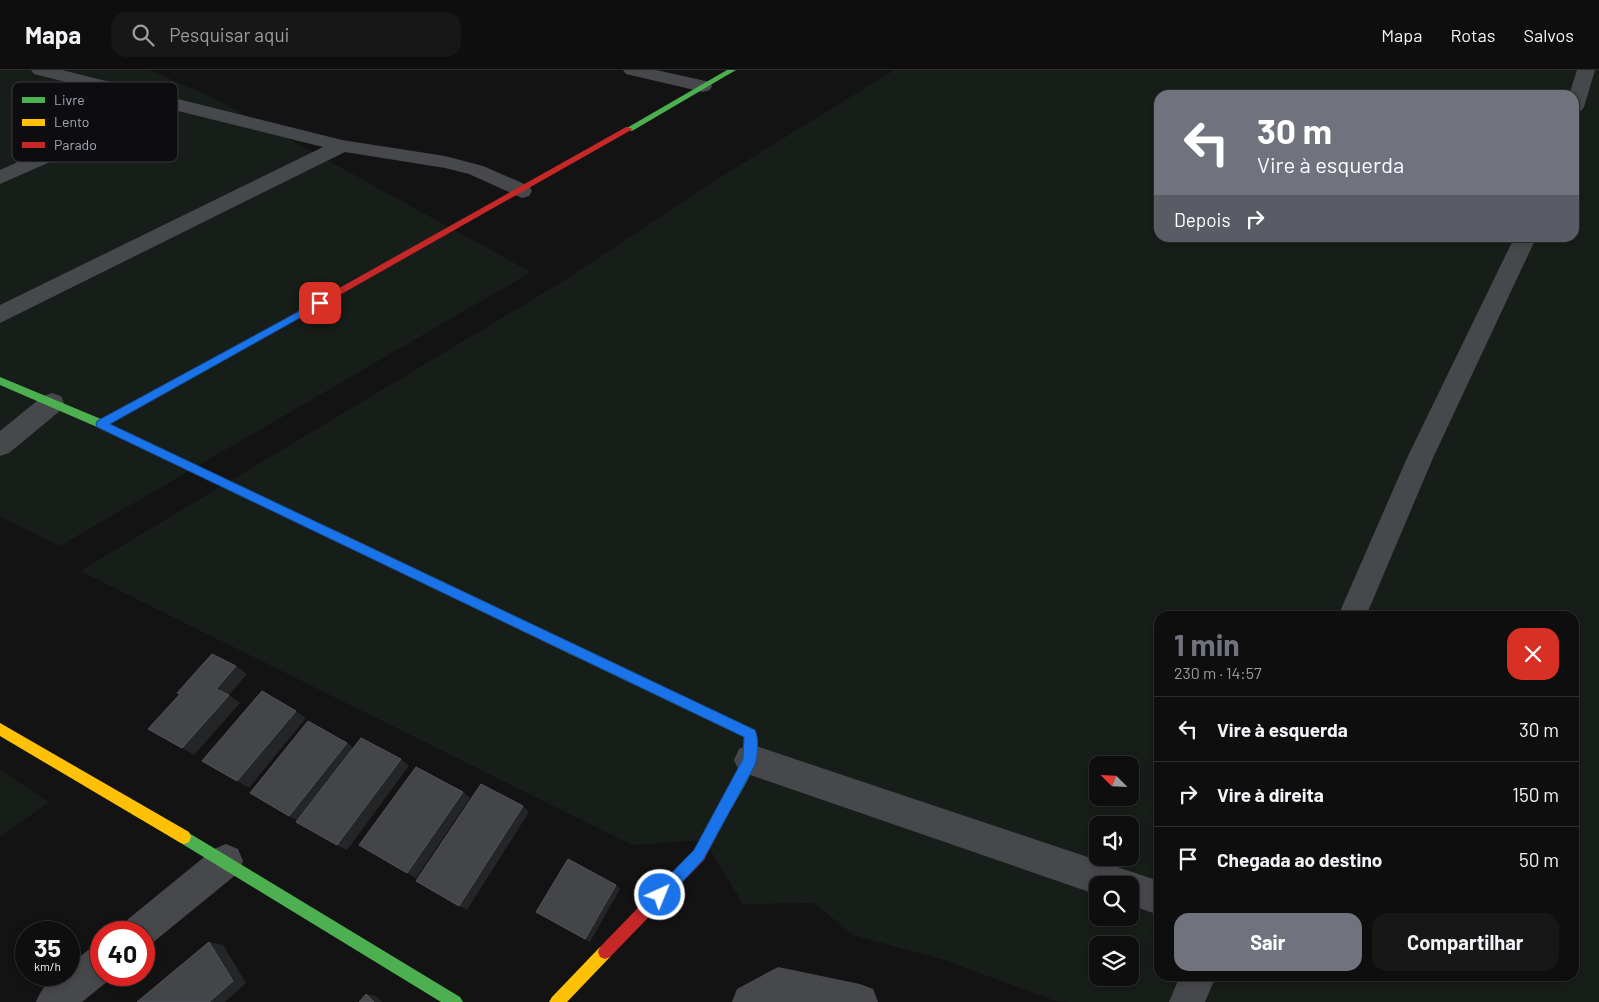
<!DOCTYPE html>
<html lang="pt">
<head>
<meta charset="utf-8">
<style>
  body { margin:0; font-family:Barlow,sans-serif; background:#171717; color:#f1f3f6; height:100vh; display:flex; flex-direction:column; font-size:19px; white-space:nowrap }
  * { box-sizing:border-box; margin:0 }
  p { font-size:16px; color:#9b9c9e }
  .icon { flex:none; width:28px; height:28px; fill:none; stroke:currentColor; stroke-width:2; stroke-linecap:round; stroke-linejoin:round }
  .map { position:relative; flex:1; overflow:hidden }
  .side { position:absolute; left:1154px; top:541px; width:425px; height:370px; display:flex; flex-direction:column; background:#0e0e0e; border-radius:15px; box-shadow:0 2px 8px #0003,0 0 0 1px #2e2e2e }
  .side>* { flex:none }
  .banner { position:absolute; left:1154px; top:20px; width:425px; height:152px; border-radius:15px; box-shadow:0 2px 8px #0003,0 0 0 1px #2e2e2e; background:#70737d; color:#fff; overflow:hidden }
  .needle { width:32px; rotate:294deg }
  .tools { position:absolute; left:1089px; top:686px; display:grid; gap:10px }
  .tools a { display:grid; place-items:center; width:50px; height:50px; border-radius:10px; background:#0e0e0e; box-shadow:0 2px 8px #0003,0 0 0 1px #2e2e2e; font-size:25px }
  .speed { position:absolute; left:15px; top:851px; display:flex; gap:10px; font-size:25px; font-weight:700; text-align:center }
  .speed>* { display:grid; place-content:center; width:65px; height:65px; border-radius:50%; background:#0e0e0e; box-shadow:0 2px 8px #0003,0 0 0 1px #2e2e2e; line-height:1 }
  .speed small { font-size:12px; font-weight:400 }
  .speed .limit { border:8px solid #d22; background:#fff; color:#111 }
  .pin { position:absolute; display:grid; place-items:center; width:42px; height:42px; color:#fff; margin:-21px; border-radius:10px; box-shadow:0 2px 8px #0006 }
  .me { position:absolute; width:55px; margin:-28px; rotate:44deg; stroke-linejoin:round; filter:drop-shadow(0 0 4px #0008) }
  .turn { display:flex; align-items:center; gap:18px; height:105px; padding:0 20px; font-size:22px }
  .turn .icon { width:65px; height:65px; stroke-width:2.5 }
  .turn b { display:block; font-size:35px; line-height:42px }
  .then { display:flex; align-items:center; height:48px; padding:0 20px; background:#0003; gap:10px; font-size:19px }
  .round { display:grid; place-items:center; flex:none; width:52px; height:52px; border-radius:15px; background:#171717 }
  .overview { display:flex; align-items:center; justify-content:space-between; height:85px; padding:0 20px }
  h1 { font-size:30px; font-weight:700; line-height:38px; color:#70737d }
  .primary-button { display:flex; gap:10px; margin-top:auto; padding:10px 20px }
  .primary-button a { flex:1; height:58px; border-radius:15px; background:#70737d; color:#fff; font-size:20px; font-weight:700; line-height:58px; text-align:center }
  .primary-button a+a { background:#171717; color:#f1f3f6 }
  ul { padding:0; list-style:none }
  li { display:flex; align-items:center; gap:15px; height:65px; padding:0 20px; border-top:1px solid #2e2e2e }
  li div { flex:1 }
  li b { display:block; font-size:19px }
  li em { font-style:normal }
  header { display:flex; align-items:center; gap:30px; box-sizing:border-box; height:70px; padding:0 25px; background:#0e0e0e; border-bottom:1px solid #2e2e2e }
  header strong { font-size:24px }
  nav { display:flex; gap:28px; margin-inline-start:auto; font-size:18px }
  .search { width:350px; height:45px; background:#171717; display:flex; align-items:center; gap:12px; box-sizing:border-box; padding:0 18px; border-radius:15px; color:#9b9c9e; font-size:19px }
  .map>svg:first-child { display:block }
  .green { fill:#171d18; fill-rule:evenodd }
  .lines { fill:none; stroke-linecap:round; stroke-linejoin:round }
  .street { fill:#47484c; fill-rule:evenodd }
  .fast { fill:#4caf50; fill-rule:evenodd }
  .slow { fill:#ffc107; fill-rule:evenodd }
  .jam { fill:#c62828; fill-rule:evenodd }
  .shaded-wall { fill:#242526 }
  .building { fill:#434549; stroke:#52545a }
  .route { fill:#1a73e8; stroke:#114b97 }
  .key { fill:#0d0d0f; stroke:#3a3b41; stroke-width:1 }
  .key-label { font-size:14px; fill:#a2a7b6 }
</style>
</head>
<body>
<header>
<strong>Mapa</strong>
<div class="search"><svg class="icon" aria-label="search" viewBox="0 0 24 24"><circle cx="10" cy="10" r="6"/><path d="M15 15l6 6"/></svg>Pesquisar aqui</div>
<nav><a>Mapa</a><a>Rotas</a><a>Salvos</a></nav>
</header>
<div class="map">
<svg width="1599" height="932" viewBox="0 0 1599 932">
  <rect width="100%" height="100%" fill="#131313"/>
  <g class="green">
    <path d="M 0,0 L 149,0 L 214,28 L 531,202 L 60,476 L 0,447 Z"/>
    <path d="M 894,0 L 1599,0 L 1599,932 L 1066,932 L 1053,930 L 944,890 L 853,865 L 814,833 L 743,834 L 704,770 L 632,775 L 80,501 L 562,212 L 714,111 ZM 1159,25 L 1574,25 L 1574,168 L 1159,168 ZM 1159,546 L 1574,546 L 1574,906 L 1159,906 ZM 1098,695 L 1130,695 L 1130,728 L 1098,728 ZM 1098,755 L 1130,755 L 1130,788 L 1098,788 ZM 1098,815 L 1130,815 L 1130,848 L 1098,848 ZM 1098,875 L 1130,875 L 1130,908 L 1098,908 Z"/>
    <path d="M 0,699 L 49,732 L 0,767 Z"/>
  </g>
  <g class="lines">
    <g class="street">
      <path d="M 31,0 L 62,0 L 342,70 L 445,86 L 483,96 L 529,116 L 532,121 L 529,126 L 522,128 L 469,104 L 445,98 L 345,82 L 0,253 L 0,235 L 323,77 L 170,39 L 0,114 L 0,100 L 150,33 L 34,4 Z"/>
      <path d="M 623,0 L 656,0 L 710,12 L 712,16 L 710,20 L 703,22 L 626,4 Z"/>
      <path d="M 1577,0 L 1595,0 L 1584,37 L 1581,41 L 1574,43 L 1574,25 L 1569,25 Z"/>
      <path d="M 1514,168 L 1536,168 L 1433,388 L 1366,546 L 1338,546 L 1407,388 Z"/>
      <path d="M 52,323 L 61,326 L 64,333 L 61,340 L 9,383 L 0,386 L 0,361 L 43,326 Z"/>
      <path d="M 750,674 L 1159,811 L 1159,845 L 1130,835 L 1130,815 L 1098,815 L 1098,825 L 739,701 L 734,690 L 739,679 Z"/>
      <path d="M 226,774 L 238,779 L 243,791 L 238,803 L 151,874 L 144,878 L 144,862 L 122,862 L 127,850 L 214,779 Z"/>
      <path d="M 101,875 L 101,905 L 114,906 L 82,932 L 36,932 C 42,917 52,905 69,905 L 69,896 L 88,880 Z"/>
      <path d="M 778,897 L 860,914 L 873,919 L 878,932 L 732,932 L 737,919 Z"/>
      <path d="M 1180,906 L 1216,906 L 1205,932 L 1169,932 Z"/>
    </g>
    <g class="fast">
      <path d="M 727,0 L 736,0 L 632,61 L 625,59 Z"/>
      <path d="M 289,247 L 294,250 L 292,252 L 110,354 L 340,463 L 342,466 L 340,469 L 336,471 L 97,357 L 0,315 L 0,307 L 101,349 Z"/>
      <path d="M 572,573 L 755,660 C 766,686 744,715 732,738 L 727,740 L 722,738 L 720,733 L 743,689 L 744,667 L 568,583 L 566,579 L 568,575 Z"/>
      <path d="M 184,760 L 460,927 L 463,932 L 441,932 L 179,772 L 177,767 L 179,762 Z"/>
    </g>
    <g class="slow">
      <path d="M 336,461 L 576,575 L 578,579 L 576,583 L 572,585 L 568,583 L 332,469 L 330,466 L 332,463 Z"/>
      <path d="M 0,653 L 189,762 L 191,767 L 189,772 L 184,774 L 179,772 L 0,666 Z"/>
      <path d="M 605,875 L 610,877 L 612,882 L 610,887 L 567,932 L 549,932 L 552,927 L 600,877 Z"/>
    </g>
    <g class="jam">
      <path d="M 626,57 L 633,59 L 292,252 L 286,252 L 284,250 L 286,248 Z"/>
      <path d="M 727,726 L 732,728 L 734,733 L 704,790 L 610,887 L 605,889 L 600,887 L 598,882 L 600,877 L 694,780 L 722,728 Z"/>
    </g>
  </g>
  <g class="shaded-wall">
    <path d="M 236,596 L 247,604 L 229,625 L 240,633 L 194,685 L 182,678 L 216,619 Z"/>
    <path d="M 296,641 L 306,648 L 249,718 L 237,711 Z"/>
    <path d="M 347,673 L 356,680 L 300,752 L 289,746 Z"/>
    <path d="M 401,689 L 409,696 L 347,780 L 337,775 Z"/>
    <path d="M 463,722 L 470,728 L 416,808 L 407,803 Z"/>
    <path d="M 523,736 L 529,742 L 467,840 L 459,836 Z"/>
    <path d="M 616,815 L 620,819 L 590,872 L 585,869 Z"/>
    <path d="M 209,872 L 223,875 L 246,913 L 225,932 L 209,932 Z"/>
    <path d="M 366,924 L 376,926 L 382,932 L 374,932 Z"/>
  </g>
  <g class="building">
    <path d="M 212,584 L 236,596 L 216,619 L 229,625 L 182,678 L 148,659 L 180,624 L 177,623 Z"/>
    <path d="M 262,621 L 296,641 L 237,711 L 202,691 Z"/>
    <path d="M 308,651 L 347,673 L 289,746 L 250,723 Z"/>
    <path d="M 361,668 L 401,689 L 337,775 L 296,752 Z"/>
    <path d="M 416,697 L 463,722 L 407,803 L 359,775 Z"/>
    <path d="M 481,714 L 523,736 L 459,836 L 416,811 Z"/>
    <path d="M 568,789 L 616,815 L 585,869 L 536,842 Z"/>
    <path d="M 209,872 L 233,911 L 209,932 L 137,932 Z"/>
    <path d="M 366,924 L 374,932 L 359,932 Z"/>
  </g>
  <path class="route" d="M 320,230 L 325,233 L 323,235 L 110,354 L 755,660 C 759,668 758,686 755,695 L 703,790 L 665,830 L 660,832 L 655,830 L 653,825 L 655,820 L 694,780 L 743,689 L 744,667 L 97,357 L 96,354 L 97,351 Z"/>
  <rect x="12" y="12" width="166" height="80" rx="8" class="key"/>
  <rect x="22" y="27" width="23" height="6" fill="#4caf50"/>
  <rect x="22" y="49" width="23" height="7" fill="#ffc107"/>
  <rect x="22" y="72" width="23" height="6" fill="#c62828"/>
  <g class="key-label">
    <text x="54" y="35">Livre</text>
    <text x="54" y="57">Lento</text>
    <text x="54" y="80">Parado</text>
  </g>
</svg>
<div class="tools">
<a><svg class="needle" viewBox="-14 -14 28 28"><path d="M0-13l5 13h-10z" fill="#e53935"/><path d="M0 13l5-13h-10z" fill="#9b9c9e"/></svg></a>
<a><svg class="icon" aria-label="sound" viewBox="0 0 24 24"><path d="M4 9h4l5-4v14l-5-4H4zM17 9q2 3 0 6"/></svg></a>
<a><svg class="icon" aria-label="search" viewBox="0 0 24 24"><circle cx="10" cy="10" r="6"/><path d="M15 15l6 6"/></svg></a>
<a><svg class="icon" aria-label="layers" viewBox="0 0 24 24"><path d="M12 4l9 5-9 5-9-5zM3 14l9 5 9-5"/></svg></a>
</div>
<div class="speed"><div>35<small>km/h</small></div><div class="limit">40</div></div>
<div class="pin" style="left:320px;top:233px;background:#d93025"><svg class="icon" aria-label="arrive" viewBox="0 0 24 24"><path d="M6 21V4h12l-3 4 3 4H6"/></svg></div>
<svg class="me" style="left:660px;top:825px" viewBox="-20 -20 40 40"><circle r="17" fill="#1a73e8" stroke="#fff" stroke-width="3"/><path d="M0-11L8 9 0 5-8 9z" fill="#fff"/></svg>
<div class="banner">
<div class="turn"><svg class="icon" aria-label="left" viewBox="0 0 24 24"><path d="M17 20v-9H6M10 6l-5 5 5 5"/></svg><div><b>30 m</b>Vire à esquerda</div></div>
<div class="then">Depois<svg class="icon" aria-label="right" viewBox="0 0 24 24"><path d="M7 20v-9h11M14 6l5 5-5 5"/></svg></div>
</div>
<section class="side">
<div class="overview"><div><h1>1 min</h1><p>230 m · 14:57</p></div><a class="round" style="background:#d93025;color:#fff"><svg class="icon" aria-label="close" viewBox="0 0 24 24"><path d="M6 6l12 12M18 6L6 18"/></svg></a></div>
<ul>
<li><svg class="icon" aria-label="left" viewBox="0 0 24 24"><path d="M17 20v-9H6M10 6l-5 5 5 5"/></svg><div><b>Vire à esquerda</b></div><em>30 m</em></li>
<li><svg class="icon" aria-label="right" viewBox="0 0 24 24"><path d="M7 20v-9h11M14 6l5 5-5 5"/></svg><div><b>Vire à direita</b></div><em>150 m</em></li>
<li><svg class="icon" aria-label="arrive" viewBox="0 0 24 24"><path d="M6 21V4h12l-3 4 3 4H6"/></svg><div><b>Chegada ao destino</b></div><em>50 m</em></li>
</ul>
<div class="primary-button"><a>Sair</a><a>Compartilhar</a></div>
</section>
</div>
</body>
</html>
